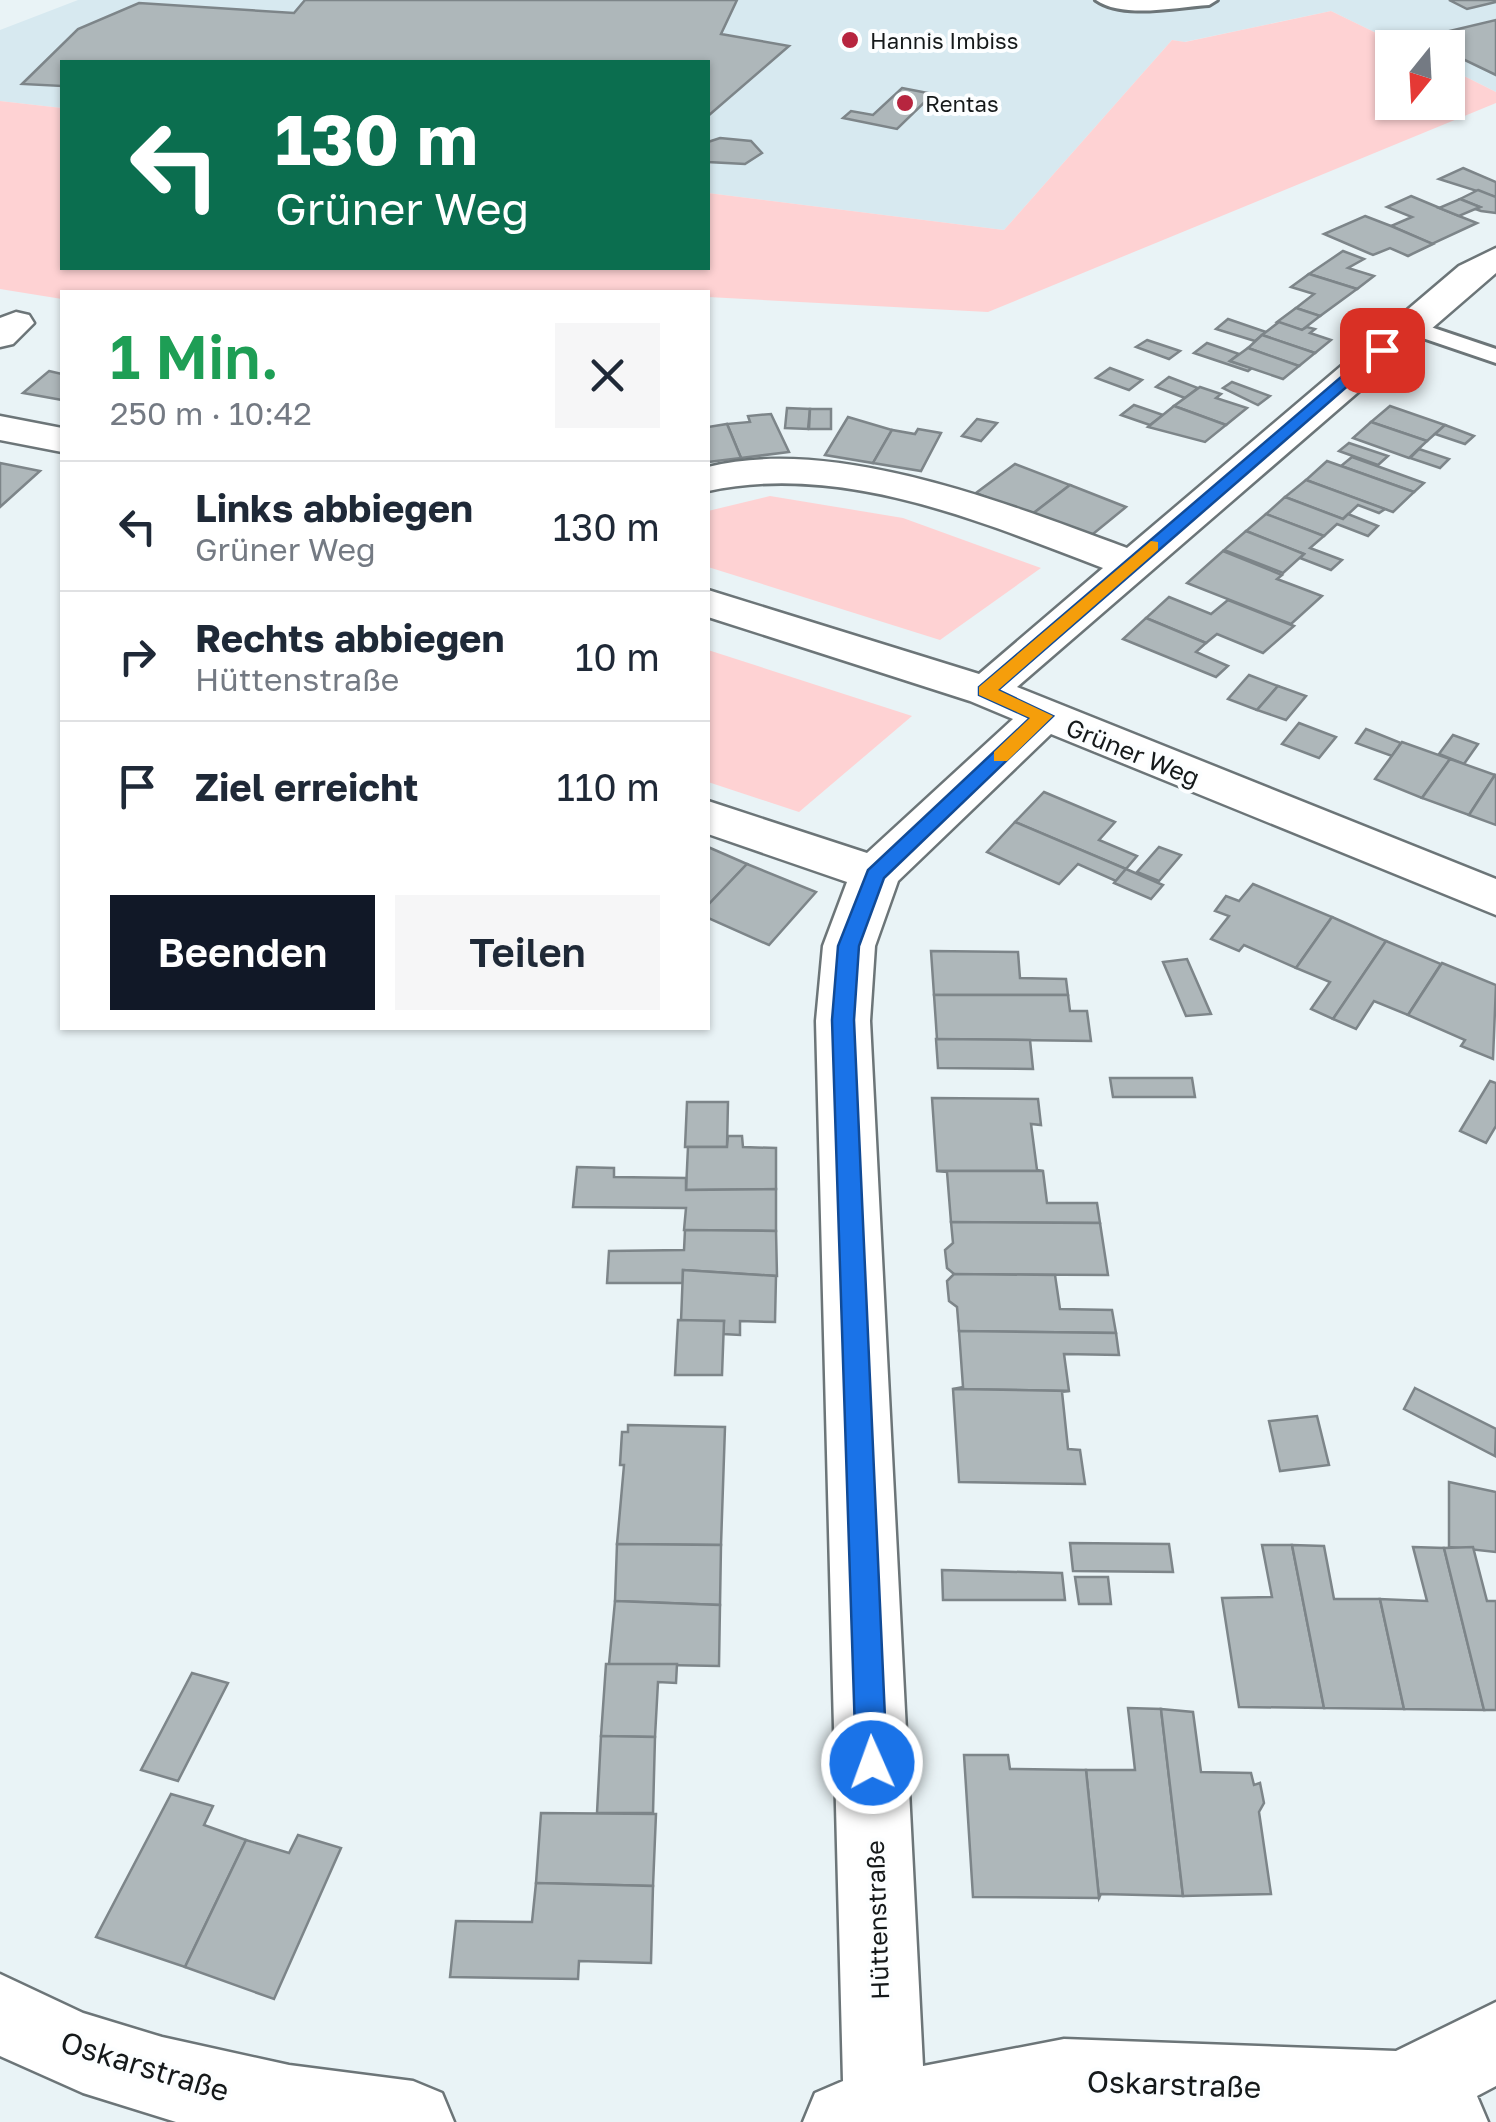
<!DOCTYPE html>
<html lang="de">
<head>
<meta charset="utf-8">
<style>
  body { margin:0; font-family:"Golos Text",sans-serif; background:#f6f6f7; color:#1f2937; height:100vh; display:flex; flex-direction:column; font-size:38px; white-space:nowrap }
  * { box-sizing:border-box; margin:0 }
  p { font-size:32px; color:#747a83 }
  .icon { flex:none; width:55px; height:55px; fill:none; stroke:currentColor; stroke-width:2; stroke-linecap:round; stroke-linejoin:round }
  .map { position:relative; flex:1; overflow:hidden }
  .sheet { position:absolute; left:60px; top:290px; width:650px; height:740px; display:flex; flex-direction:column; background:#fff; border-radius:0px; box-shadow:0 2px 8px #0004 }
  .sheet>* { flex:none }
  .hud { position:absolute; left:60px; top:60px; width:650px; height:210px; border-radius:0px; box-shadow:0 2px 8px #0004; background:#0b6e4f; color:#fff; overflow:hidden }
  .needle { width:65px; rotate:198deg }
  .controls { position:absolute; left:1375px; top:30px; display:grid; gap:20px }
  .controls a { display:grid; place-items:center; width:90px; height:90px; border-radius:0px; background:#fff; box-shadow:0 2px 8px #0004; font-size:50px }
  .pin { position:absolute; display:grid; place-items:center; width:85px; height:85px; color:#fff; margin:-42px; border-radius:20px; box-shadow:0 5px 15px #0006 }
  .me { position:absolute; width:110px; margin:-55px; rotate:358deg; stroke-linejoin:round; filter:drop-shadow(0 0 8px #0008) }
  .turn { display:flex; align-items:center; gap:35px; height:210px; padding:0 50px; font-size:45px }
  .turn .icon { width:130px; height:130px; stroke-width:2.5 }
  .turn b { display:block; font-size:70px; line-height:85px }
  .round { display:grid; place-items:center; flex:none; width:105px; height:105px; border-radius:0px; background:#f6f6f7 }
  .head { display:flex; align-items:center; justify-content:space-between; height:170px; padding:0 50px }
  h1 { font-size:60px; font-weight:600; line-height:75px; color:#1e9e55 }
  .action { display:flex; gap:20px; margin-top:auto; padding:20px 50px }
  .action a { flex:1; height:115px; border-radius:0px; background:#111827; color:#fff; font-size:40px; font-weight:600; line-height:115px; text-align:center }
  .action a+a { background:#f6f6f7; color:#1f2937 }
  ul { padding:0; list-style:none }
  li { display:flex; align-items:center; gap:30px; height:130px; padding:0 50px; border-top:2px solid #e0e1e3 }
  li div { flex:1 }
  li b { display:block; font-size:38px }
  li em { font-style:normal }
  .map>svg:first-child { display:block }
  .built { fill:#d7e9f0 }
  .green { fill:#fed2d3 }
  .building { fill:#aeb7ba; stroke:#7d8589; stroke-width:2.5 }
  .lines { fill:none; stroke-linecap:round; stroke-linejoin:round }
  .lane-casing { stroke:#6c7578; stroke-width:6 }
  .street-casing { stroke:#6c7578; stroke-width:5 }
  .lane { fill:#fff; fill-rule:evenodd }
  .street { fill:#fff; fill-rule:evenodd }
  .route { fill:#1a73e8; stroke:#114b97; stroke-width:2.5 }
  .slow { fill:#f59e0b }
  .poi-dot { fill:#b7253f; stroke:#fcfeff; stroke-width:4 }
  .labels { text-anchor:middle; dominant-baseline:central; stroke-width:8; stroke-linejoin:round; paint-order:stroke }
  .far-poi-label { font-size:22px; fill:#15191a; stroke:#fcfeff; text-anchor:start }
  .street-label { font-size:25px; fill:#15191a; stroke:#fcfeff }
  .near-street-label { font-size:30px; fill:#15191a; stroke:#fcfeff }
</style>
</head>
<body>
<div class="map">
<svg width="1496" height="2122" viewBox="0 0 1496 2122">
  <rect width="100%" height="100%" fill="#e9f3f6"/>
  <path class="built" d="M 78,0 L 1496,0 L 1496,92 L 1448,68 L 1448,48 L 1405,47 L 1331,11 L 1184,42 L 1172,40 L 1004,230 L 708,193 L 708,62 L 62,62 L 62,108 L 0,101 L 0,30 Z"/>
  <g class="green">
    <path d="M 1331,11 L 1405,47 L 1392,48 L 1392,102 L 1448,102 L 1448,68 L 1496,92 L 1496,103 L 988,312 L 708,297 L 708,292 L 62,292 L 62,299 L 0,289 L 0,101 L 62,108 L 62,268 L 708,268 L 708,193 L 1004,230 L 1172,40 L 1185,42 Z"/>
    <path d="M 770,496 L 903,518 L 1041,568 L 940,640 L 708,567 L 708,511 Z"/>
    <path d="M 708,650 L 912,716 L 799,812 L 708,782 Z"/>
  </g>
  <g class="building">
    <path d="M 305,0 L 737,0 L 721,34 L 789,46 L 708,116 L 708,62 L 62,62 L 62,86 L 22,84 L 78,29 L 139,3 L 294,13 Z"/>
    <path d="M 1449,0 L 1496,0 L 1496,2 L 1467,9 Z"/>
    <path d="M 1496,20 L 1496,75 L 1448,52 L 1448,48 L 1420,38 Z"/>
    <path d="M 902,88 L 933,94 L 897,129 L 843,118 L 851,111 L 873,115 Z"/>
    <path d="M 720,138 L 751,141 L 762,153 L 745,164 L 708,162 L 708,142 Z"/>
    <path d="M 1463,168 L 1496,182 L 1496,197 L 1439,179 Z"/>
    <path d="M 1478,190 L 1496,197 L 1496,213 L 1481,211 L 1475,209 L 1480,207 L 1460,199 Z"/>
    <path d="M 1411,196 L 1459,216 L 1477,223 L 1432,244 L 1391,226 L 1412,217 L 1387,207 Z"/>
    <path d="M 1460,199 L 1480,207 L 1459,216 L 1439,208 Z"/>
    <path d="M 1365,216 L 1391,226 L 1433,244 L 1408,256 L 1390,248 L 1373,255 L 1324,234 Z"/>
    <path d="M 1343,251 L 1364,259 L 1348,268 L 1374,276 L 1357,289 L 1309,274 Z"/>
    <path d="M 1309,274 L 1357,289 L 1320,316 L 1296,308 L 1314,294 L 1291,287 Z"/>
    <path d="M 1296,308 L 1320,316 L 1302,330 L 1277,322 Z"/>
    <path d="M 1228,319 L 1266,332 L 1255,341 L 1216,329 Z"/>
    <path d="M 1279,322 L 1302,330 L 1307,327 L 1315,329 L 1310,333 L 1331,340 L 1315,353 L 1262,335 Z"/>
    <path d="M 1262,335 L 1315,353 L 1299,366 L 1248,348 Z"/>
    <path d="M 1147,340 L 1180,351 L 1169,359 L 1136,347 Z"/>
    <path d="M 1207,343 L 1239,354 L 1230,361 L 1252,368 L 1248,371 L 1194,353 Z"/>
    <path d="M 1248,348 L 1299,366 L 1283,379 L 1230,361 Z"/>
    <path d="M 1110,368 L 1142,380 L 1129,390 L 1096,378 Z"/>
    <path d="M 49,371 L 62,374 L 62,400 L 23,393 Z"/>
    <path d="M 1169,377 L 1198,388 L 1185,398 L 1156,387 Z"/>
    <path d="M 1232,382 L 1270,396 L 1258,405 L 1223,388 Z"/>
    <path d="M 1200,387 L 1221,394 L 1216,398 L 1247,408 L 1226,425 L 1174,406 Z"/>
    <path d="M 1134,405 L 1163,415 L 1150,425 L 1121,415 Z"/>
    <path d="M 1174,406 L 1226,425 L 1205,442 L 1148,427 Z"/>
    <path d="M 1390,406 L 1445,425 L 1427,441 L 1371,422 Z"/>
    <path d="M 787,408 L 810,409 L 808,429 L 785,428 Z"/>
    <path d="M 810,409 L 831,409 L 831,429 L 809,429 Z"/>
    <path d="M 771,414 L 789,452 L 741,458 L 727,424 L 750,422 L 748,416 Z"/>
    <path d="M 848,417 L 892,430 L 873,463 L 825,455 Z"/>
    <path d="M 977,419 L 997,423 L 981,441 L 962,436 Z"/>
    <path d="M 1371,422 L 1427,441 L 1409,458 L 1353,438 Z"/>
    <path d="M 727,424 L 741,458 L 708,462 L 708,427 Z"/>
    <path d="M 1445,425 L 1474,436 L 1465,444 L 1435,434 Z"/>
    <path d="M 918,429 L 941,433 L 921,471 L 873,463 L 892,430 L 915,434 Z"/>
    <path d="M 1349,443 L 1388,456 L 1378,465 L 1339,451 Z"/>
    <path d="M 1419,449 L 1449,459 L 1440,468 L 1410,458 Z"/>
    <path d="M 1352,457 L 1424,483 L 1414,492 L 1341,466 Z"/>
    <path d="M 1327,461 L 1341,466 L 1414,492 L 1393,512 L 1306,480 Z"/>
    <path d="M 0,463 L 40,471 L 0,507 Z"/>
    <path d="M 1015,464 L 1070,485 L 1031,515 L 976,493 Z"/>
    <path d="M 1306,480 L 1385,509 L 1379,513 L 1358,505 L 1343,519 L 1285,497 Z"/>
    <path d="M 1070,485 L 1126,507 L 1088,538 L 1031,515 Z"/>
    <path d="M 1285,497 L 1343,519 L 1348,514 L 1378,526 L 1368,536 L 1337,524 L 1324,536 L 1266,514 Z"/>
    <path d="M 1266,514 L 1324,536 L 1310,548 L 1342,560 L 1331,570 L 1300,558 L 1304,554 L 1246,531 Z"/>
    <path d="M 1246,531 L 1304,554 L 1283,573 L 1224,550 Z"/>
    <path d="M 1223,551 L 1282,575 L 1277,579 L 1322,596 L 1291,624 L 1187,583 Z"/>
    <path d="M 1169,597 L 1211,614 L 1228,600 L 1294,626 L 1263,653 L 1217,634 L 1206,643 L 1146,618 Z"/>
    <path d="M 1146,618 L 1206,643 L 1196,652 L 1228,666 L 1216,677 L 1123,639 Z"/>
    <path d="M 1249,675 L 1278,686 L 1257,710 L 1228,699 Z"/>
    <path d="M 1278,686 L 1306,696 L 1286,720 L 1257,710 Z"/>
    <path d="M 1299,723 L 1336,737 L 1319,758 L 1282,744 Z"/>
    <path d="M 1366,729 L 1401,743 L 1392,756 L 1356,743 Z"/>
    <path d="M 1453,735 L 1478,744 L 1464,764 L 1439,754 Z"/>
    <path d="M 1402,742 L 1450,759 L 1422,798 L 1375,779 Z"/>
    <path d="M 1450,759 L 1495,775 L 1469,815 L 1422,798 Z"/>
    <path d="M 1495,775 L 1496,776 L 1496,825 L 1469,815 Z"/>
    <path d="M 1044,792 L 1115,822 L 1099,840 L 1137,856 L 1126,869 L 1015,822 Z"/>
    <path d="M 1015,822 L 1126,869 L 1116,881 L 1078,864 L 1059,884 L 987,852 Z"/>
    <path d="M 708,847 L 747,864 L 708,905 Z"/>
    <path d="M 1159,847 L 1181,855 L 1159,881 L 1137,872 Z"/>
    <path d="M 747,864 L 816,892 L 769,945 L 708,918 L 708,905 Z"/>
    <path d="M 1126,869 L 1163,885 L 1151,899 L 1114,883 Z"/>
    <path d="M 1253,884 L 1332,917 L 1296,968 L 1244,945 L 1239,951 L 1211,939 L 1229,916 L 1215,911 L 1226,896 L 1239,901 Z"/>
    <path d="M 1332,917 L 1386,941 L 1333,1019 L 1311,1009 L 1330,982 L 1296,968 Z"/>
    <path d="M 1386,941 L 1441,964 L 1408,1015 L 1374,1001 L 1356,1029 L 1333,1019 Z"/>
    <path d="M 931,951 L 1018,952 L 1020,978 L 1066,979 L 1068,995 L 934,995 Z"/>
    <path d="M 1187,959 L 1211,1014 L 1186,1016 L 1163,962 Z"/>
    <path d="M 1442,963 L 1496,985 L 1493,1059 L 1461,1046 L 1465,1040 L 1408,1015 Z"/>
    <path d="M 934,995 L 1068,995 L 1070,1011 L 1087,1011 L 1091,1041 L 937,1039 Z"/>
    <path d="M 936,1039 L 1030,1040 L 1033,1069 L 938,1068 Z"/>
    <path d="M 1110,1078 L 1192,1078 L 1195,1097 L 1113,1097 Z"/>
    <path d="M 1490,1081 L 1496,1083 L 1496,1126 L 1486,1143 L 1460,1131 Z"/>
    <path d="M 932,1098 L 1038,1099 L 1041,1125 L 1031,1124 L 1037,1170 L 1043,1171 L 937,1171 Z"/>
    <path d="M 687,1102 L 728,1102 L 727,1147 L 685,1147 Z"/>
    <path d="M 728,1136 L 742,1136 L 743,1147 L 776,1148 L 776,1189 L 686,1190 L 688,1147 L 727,1147 Z"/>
    <path d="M 577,1167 L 614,1168 L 614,1177 L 686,1178 L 686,1190 L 776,1189 L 776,1231 L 684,1230 L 686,1208 L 573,1207 Z"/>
    <path d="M 937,1171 L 1043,1171 L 1047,1203 L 1097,1203 L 1100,1223 L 951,1222 L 947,1172 Z"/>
    <path d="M 951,1222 L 1100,1223 L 1108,1275 L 954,1274 L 947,1268 L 945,1250 L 953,1243 Z"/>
    <path d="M 685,1230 L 776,1231 L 777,1276 L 683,1270 L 683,1283 L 607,1283 L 609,1251 L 684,1250 Z"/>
    <path d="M 683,1270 L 776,1276 L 775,1322 L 740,1321 L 740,1335 L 723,1334 L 724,1321 L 681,1321 Z"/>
    <path d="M 954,1274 L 1055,1275 L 1060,1309 L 1112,1310 L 1116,1333 L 959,1331 L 957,1307 L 949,1301 L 947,1281 Z"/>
    <path d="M 678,1320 L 724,1321 L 722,1375 L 675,1375 Z"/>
    <path d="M 959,1331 L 1116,1333 L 1119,1355 L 1064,1354 L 1069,1391 L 953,1389 L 963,1387 Z"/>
    <path d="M 1415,1388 L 1496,1429 L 1495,1456 L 1404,1409 Z"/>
    <path d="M 953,1389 L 1069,1391 L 1062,1392 L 1068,1449 L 1080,1450 L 1085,1484 L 959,1482 Z"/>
    <path d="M 1317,1416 L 1329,1465 L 1280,1471 L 1269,1421 Z"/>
    <path d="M 628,1425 L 725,1427 L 721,1545 L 617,1544 L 624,1465 L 620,1465 L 622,1432 L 628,1432 Z"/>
    <path d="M 1449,1482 L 1496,1492 L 1496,1552 L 1449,1547 Z"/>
    <path d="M 1070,1543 L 1169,1544 L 1173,1572 L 1073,1571 Z"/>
    <path d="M 617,1544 L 721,1545 L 720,1605 L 615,1601 Z"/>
    <path d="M 1262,1545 L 1292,1545 L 1324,1708 L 1239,1707 L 1222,1598 L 1272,1597 Z"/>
    <path d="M 1292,1545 L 1324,1546 L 1334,1599 L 1380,1599 L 1404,1709 L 1324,1708 Z"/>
    <path d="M 1413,1547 L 1444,1548 L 1484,1710 L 1404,1709 L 1380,1599 L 1427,1601 Z"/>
    <path d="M 1473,1547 L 1487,1601 L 1496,1601 L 1496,1710 L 1484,1710 L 1444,1548 Z"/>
    <path d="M 942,1570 L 1062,1573 L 1065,1600 L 943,1600 Z"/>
    <path d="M 1075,1577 L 1108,1577 L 1111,1604 L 1079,1604 Z"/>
    <path d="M 615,1601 L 720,1605 L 719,1666 L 609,1664 Z"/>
    <path d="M 606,1664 L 677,1664 L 676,1683 L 658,1682 L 655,1737 L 601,1736 Z"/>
    <path d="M 192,1673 L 228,1683 L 178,1781 L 141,1770 Z"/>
    <path d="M 1128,1708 L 1161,1709 L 1183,1896 L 1101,1894 L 1099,1898 L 1086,1770 L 1135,1770 Z"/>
    <path d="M 1161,1709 L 1193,1712 L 1201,1772 L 1251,1773 L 1254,1785 L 1260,1783 L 1264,1803 L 1259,1812 L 1271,1894 L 1183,1896 Z"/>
    <path d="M 601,1736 L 655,1737 L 653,1813 L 597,1813 Z"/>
    <path d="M 964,1755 L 1008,1755 L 1010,1769 L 1086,1770 L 1099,1898 L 973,1897 Z"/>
    <path d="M 171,1794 L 213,1806 L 204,1825 L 246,1840 L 185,1967 L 96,1937 Z"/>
    <path d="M 541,1813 L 656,1814 L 653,1886 L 536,1883 Z"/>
    <path d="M 298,1835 L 341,1848 L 274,1999 L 185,1967 L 246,1840 L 289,1853 Z"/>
    <path d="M 536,1883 L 653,1886 L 651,1963 L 579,1961 L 578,1979 L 450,1977 L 456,1921 L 532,1922 Z"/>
  </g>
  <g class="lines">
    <g class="lane-casing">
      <g id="lane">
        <path d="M 1096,0 L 1217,0 L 1209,5 C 1177,7 1123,19 1096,0 Z"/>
        <path d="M 1410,320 L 1496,349 L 1496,363 L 1402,331 L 1399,326 L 1402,321 Z"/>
      </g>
    </g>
    <g class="street-casing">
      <g id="street">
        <path d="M 1496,248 L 1496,273 L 1017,687 L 1496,879 L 1496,915 L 1051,734 L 898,881 L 875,946 L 870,1021 L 923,2066 L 1064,2039 L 1396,2051 L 1496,2002 L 1496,2086 L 1477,2096 L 1488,2122 L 803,2122 L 815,2093 L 843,2081 L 816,1021 L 823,946 L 847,882 L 708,834 L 708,801 L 867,853 L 1013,719 L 970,701 L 708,617 L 708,590 L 979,674 L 1103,568 C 980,521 841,462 708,491 L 708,467 C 834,435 1008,504 1127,548 L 1459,266 Z"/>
        <path d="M 16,312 L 29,315 L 34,323 L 13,344 L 0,347 L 0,318 Z"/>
        <path d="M 0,416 L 62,428 L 62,452 L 0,440 Z"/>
        <path d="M 0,1974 L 83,2013 L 162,2037 L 289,2065 L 413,2081 L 442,2093 L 454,2122 L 176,2122 L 83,2093 L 0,2056 Z"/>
      </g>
    </g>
    <use href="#lane" class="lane"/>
    <use href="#street" class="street"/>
  </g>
  <path class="route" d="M 1376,347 L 1389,350 L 998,690 L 1053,716 L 884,878 L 859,946 L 854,1020 L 887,1763 L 882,1773 L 872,1777 L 861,1773 L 856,1763 L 832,1020 L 838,946 L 868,870 L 1030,718 L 979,695 L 979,687 Z"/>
  <path class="slow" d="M 1151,541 L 1158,542 L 1158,550 L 998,690 L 1053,716 L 1007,761 L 994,761 L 994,752 L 1030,718 L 979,695 L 979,687 Z"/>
  <g class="poi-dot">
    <circle cx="850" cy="40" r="10"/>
    <circle cx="905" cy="103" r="10"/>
  </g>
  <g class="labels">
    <g class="far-poi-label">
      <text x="870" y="40">Hannis Imbiss</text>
      <text x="925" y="103">Rentas</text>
    </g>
    <g class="street-label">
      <text transform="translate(1133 752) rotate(22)">Grüner Weg</text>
      <text transform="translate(877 1920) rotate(-92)">Hüttenstraße</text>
    </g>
    <g class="near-street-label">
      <text transform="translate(145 2066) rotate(17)">Oskarstraße</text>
      <text transform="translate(1174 2084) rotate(2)">Oskarstraße</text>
    </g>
  </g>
</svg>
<div class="controls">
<a><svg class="needle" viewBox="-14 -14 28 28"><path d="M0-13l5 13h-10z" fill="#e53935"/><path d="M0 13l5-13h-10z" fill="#747a83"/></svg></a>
</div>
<div class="pin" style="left:1382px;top:350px;background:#d93025"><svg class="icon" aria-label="arrive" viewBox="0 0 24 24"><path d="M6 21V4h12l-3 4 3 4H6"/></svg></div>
<svg class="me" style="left:872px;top:1763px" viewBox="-20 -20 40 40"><circle r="17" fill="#1a73e8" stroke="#fff" stroke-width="3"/><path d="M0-11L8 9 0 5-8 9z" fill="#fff"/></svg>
<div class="hud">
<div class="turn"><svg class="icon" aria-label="left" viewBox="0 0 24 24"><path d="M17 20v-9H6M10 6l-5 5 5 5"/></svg><div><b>130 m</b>Grüner Weg</div></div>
</div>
<section class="sheet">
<div class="head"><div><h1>1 Min.</h1><p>250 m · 10:42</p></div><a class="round"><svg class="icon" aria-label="close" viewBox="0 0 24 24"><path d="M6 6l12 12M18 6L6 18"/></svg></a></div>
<ul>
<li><svg class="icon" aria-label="left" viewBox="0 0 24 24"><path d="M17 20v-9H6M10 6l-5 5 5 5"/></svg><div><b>Links abbiegen</b><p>Grüner Weg</p></div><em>130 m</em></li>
<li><svg class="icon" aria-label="right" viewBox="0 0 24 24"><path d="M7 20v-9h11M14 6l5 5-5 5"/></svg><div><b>Rechts abbiegen</b><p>Hüttenstraße</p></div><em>10 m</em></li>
<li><svg class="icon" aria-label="arrive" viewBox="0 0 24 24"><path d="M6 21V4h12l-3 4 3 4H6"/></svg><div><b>Ziel erreicht</b></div><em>110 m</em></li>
</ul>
<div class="action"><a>Beenden</a><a>Teilen</a></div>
</section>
</div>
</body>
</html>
